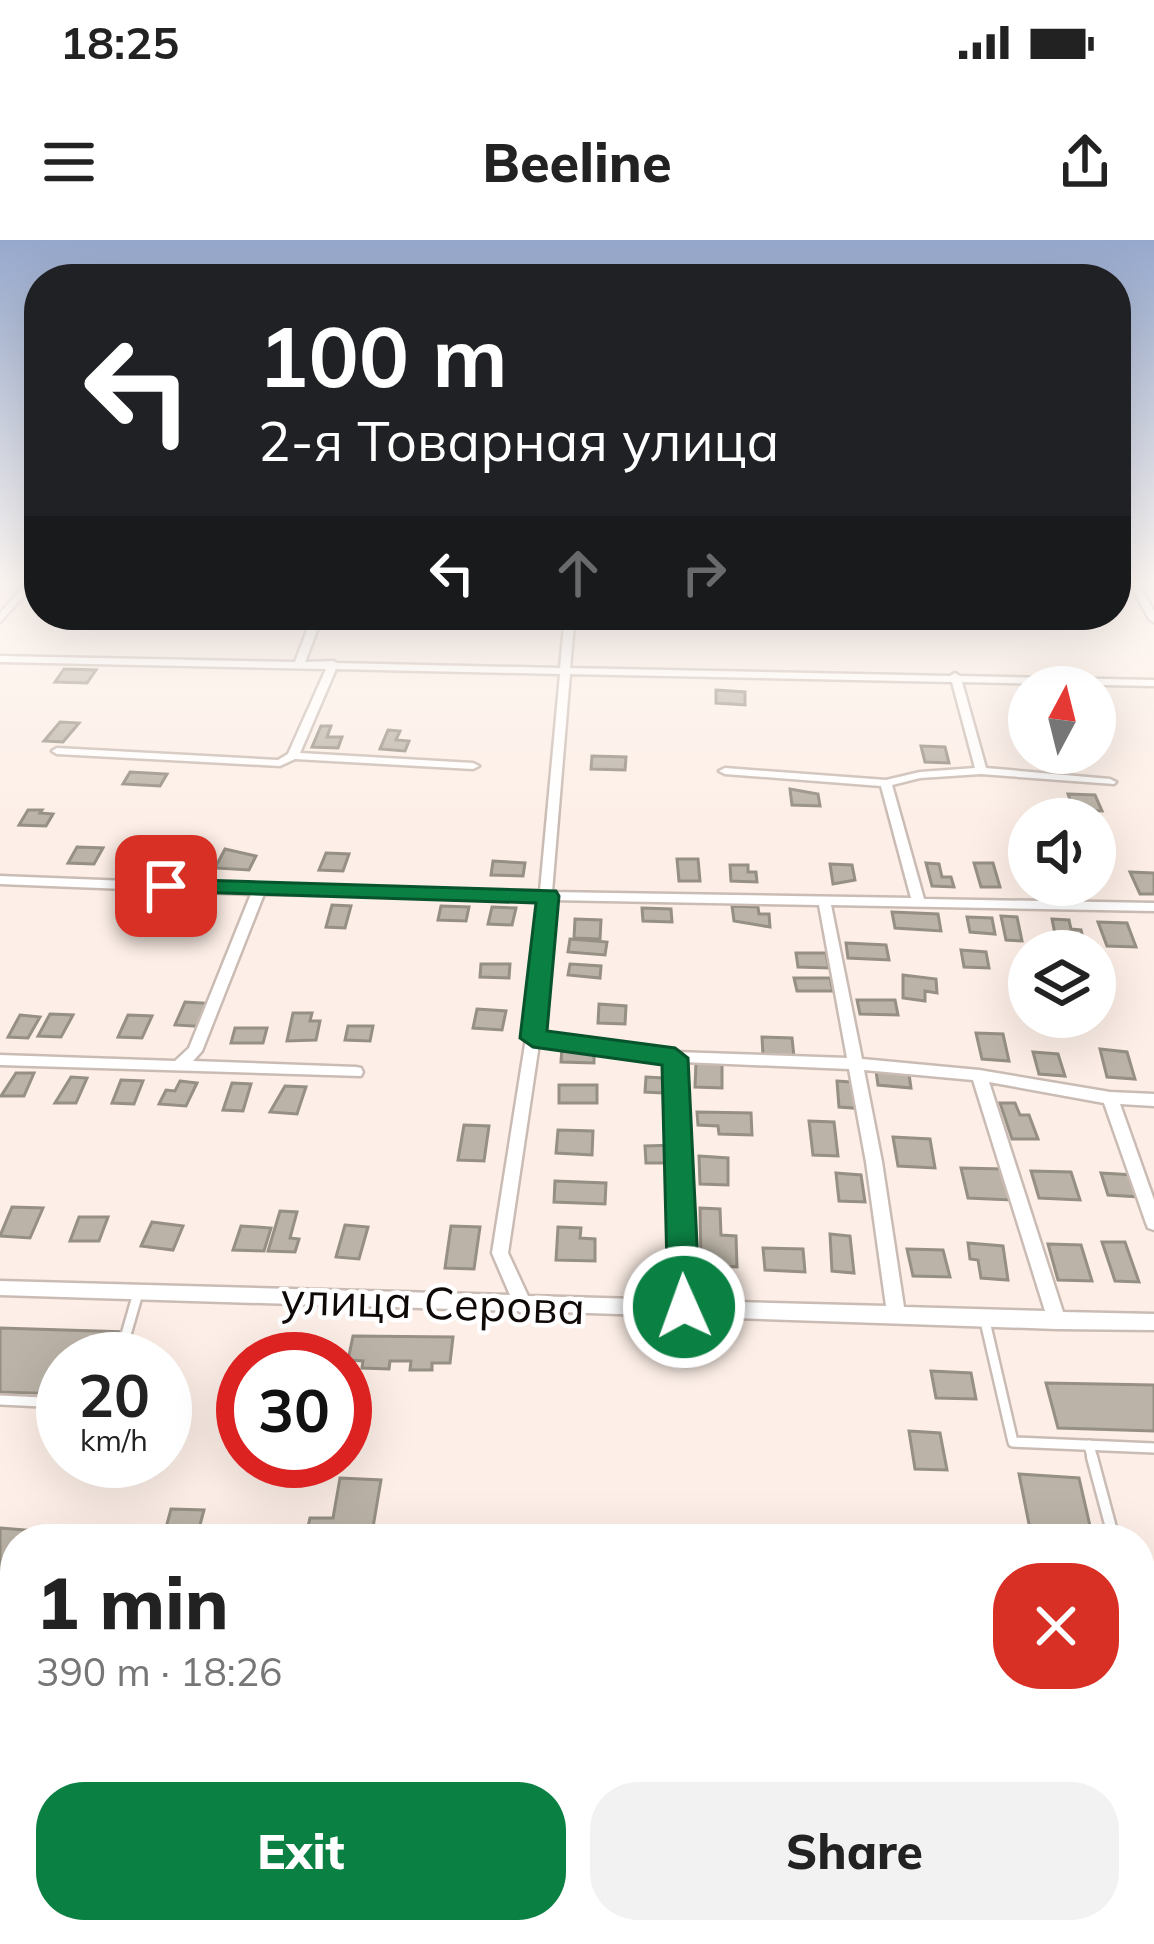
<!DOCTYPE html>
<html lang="en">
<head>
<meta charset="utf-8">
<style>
  body { margin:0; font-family:Mulish,sans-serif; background:#f2f2f2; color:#222; height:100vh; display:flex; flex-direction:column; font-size:45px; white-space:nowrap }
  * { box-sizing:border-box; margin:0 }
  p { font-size:39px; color:#767676 }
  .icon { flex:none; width:66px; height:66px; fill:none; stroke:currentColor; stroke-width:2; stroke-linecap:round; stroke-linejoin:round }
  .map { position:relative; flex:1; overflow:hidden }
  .panel { position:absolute; left:0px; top:1284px; width:1155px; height:420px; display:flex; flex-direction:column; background:#fff; border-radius:48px 48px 0 0; box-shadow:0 12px 48px #0002 }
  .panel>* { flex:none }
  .guide { position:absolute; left:24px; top:24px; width:1107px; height:366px; border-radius:48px; box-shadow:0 12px 48px #0002; background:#202124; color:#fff; overflow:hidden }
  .needle { width:78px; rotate:7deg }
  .tools { position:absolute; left:1008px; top:426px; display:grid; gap:24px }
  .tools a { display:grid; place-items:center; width:108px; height:108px; border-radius:50%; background:#fff; box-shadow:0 12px 48px #0002; font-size:60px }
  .speed { position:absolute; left:36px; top:1092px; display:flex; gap:24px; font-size:60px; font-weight:700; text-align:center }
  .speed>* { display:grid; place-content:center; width:156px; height:156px; border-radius:50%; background:#fff; box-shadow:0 12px 48px #0002; line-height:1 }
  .speed small { font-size:30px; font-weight:400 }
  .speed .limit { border:18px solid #d22; background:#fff; color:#111 }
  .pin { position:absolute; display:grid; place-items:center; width:102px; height:102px; color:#fff; margin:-51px; border-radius:24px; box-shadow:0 6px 18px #0006 }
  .me { position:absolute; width:132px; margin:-66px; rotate:358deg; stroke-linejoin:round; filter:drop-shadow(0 0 9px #0008) }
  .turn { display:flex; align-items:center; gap:42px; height:252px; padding:0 36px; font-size:54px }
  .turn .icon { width:156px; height:156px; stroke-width:2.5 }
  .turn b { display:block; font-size:84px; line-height:102px }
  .lanes { display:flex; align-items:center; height:114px; padding:0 36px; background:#0003; justify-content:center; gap:60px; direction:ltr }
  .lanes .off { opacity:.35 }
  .round { display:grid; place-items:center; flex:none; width:126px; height:126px; border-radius:48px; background:#f2f2f2 }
  .head { display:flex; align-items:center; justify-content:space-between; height:204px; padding:0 36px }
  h1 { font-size:72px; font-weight:800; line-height:90px }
  .button { display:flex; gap:24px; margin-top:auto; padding:24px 36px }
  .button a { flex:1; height:138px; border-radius:48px; background:#0b8043; color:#fff; font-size:48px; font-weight:800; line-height:138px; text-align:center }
  .button a+a { background:#f2f2f2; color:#222 }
  .status { display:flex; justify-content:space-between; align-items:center; height:84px; padding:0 60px; background:#fff; direction:ltr }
  .status svg { height:33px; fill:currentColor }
  header { display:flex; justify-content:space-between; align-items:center; height:156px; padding:0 36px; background:#fff; font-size:54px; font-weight:800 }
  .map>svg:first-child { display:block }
  .building { fill:#bbb3a7; stroke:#968f83; stroke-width:3 }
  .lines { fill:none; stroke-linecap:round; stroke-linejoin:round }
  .lane-far1-casing { stroke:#cabcb4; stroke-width:14 }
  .lane-casing { stroke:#cabcb4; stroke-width:15 }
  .street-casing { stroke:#cabcb4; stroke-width:5 }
  .lane-far1 { stroke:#fff; stroke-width:9 }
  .lane { stroke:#fff; stroke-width:10 }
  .street { fill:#fff; fill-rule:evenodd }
  .route { fill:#0b8043; stroke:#07532c; stroke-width:3 }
  .labels { text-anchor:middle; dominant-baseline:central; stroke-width:9; stroke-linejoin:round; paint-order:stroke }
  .street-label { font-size:45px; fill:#0f0a08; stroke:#fff }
</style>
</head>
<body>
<div class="status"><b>18:25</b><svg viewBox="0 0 49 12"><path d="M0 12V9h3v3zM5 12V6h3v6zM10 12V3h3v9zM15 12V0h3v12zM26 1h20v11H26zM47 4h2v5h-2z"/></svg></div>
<header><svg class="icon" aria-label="menu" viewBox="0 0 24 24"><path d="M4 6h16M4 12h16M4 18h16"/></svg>Beeline<svg class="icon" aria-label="share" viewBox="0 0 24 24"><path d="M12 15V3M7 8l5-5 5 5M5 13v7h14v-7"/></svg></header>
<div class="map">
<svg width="1154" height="1704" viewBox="0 0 1154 1704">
  <rect width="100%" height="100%" fill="#fdefe7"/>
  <g class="building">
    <path d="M 64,429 L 96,430 L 87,443 L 55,442 Z"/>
    <path d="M 716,450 L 745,452 L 745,465 L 716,463 Z"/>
    <path d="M 60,482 L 79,483 L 63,502 L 44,501 Z"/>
    <path d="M 321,486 L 331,486 L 327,497 L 342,497 L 338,508 L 312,507 Z"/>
    <path d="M 388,490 L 400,491 L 396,500 L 409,501 L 405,511 L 380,509 Z"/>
    <path d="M 921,506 L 945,507 L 949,523 L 925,522 Z"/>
    <path d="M 592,516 L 626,517 L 625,530 L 591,529 Z"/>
    <path d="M 130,532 L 167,534 L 160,546 L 123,544 Z"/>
    <path d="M 790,549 L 818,554 L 820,566 L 792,565 Z"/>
    <path d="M 1068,554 L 1095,555 L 1102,571 L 1074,570 Z"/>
    <path d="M 28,570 L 42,570 L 40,573 L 53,574 L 46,586 L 19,585 Z"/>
    <path d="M 77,607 L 103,608 L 94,624 L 68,623 Z"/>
    <path d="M 225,609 L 256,616 L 249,630 L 215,628 Z"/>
    <path d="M 326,613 L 349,614 L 343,631 L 319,630 Z"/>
    <path d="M 677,619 L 698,619 L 700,641 L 679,641 Z"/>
    <path d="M 493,621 L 525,623 L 523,636 L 491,635 Z"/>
    <path d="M 926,623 L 939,624 L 942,637 L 951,637 L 954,647 L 932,646 Z"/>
    <path d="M 974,623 L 993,623 L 1000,647 L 981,647 Z"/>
    <path d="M 830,624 L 852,625 L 855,640 L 833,644 Z"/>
    <path d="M 730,625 L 748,625 L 748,632 L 756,632 L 757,642 L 731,641 Z"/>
    <path d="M 1130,632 L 1154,633 L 1154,654 L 1140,654 Z"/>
    <path d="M 134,661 L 153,662 L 141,685 L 121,684 Z"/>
    <path d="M 332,665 L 351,666 L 345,688 L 326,687 Z"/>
    <path d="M 441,666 L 469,667 L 466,681 L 438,680 Z"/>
    <path d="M 732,666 L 758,667 L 759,674 L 769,674 L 770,687 L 734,681 Z"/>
    <path d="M 492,667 L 516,668 L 512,685 L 488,684 Z"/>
    <path d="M 642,668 L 671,669 L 672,682 L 643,681 Z"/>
    <path d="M 892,672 L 938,674 L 941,691 L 895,688 Z"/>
    <path d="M 1001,676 L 1017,677 L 1022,701 L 1006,700 Z"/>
    <path d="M 967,677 L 992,678 L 995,694 L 970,692 Z"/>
    <path d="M 575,679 L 601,680 L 600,699 L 574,698 Z"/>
    <path d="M 1052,679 L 1069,680 L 1071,689 L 1081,690 L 1084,702 L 1056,699 Z"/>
    <path d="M 1098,682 L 1127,683 L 1136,707 L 1107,706 Z"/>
    <path d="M 570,699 L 607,702 L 605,715 L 568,712 Z"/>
    <path d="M 846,703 L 886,705 L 889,720 L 848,718 Z"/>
    <path d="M 961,710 L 986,712 L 989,728 L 964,727 Z"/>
    <path d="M 796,713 L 826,713 L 829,728 L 798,727 Z"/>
    <path d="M 481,724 L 510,724 L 509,738 L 480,737 Z"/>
    <path d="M 570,724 L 601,726 L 600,738 L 568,735 Z"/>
    <path d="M 903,735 L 936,739 L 937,753 L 925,751 L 925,761 L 903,758 Z"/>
    <path d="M 794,738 L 830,738 L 833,751 L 797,751 Z"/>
    <path d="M 857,760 L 895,760 L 898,775 L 860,774 Z"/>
    <path d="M 185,762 L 219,764 L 209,787 L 175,785 Z"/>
    <path d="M 599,764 L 626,766 L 625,784 L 598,783 Z"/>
    <path d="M 477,769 L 506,771 L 502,790 L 473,788 Z"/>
    <path d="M 293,773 L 312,773 L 310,781 L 320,781 L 316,800 L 287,801 Z"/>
    <path d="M 50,774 L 73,775 L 61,797 L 38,796 Z"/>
    <path d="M 20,775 L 40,777 L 28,798 L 8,797 Z"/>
    <path d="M 128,775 L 152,776 L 142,798 L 118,797 Z"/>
    <path d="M 348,786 L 373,786 L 370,801 L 345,800 Z"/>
    <path d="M 235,788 L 267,788 L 263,803 L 231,803 Z"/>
    <path d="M 976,793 L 1003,794 L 1009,821 L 982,819 Z"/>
    <path d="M 762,797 L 792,798 L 794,817 L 763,815 Z"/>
    <path d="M 562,807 L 594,808 L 594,823 L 561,822 Z"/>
    <path d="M 1100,809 L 1127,812 L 1135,839 L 1107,837 Z"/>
    <path d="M 1033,812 L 1058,814 L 1065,836 L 1039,834 Z"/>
    <path d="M 696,823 L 722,824 L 722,848 L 695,847 Z"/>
    <path d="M 876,831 L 909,834 L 911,848 L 878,845 Z"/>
    <path d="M 16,833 L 34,833 L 24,856 L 1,856 Z"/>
    <path d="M 71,837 L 87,838 L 76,863 L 55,863 Z"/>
    <path d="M 646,837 L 681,839 L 681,854 L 645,852 Z"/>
    <path d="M 121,840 L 143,841 L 134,864 L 112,863 Z"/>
    <path d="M 180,841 L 197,843 L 186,866 L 159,864 L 166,850 L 175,851 Z"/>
    <path d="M 837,841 L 864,843 L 867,869 L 839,867 Z"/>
    <path d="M 232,843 L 251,844 L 243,871 L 223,870 Z"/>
    <rect x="559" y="845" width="38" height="18"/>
    <path d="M 285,846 L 306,847 L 297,874 L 270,872 Z"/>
    <path d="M 1000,863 L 1015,863 L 1020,875 L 1029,875 L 1038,899 L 1012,899 Z"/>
    <path d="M 697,872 L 751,873 L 752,895 L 719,894 L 718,886 L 698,885 Z"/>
    <path d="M 809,881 L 834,882 L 838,916 L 813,915 Z"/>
    <path d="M 464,885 L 489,886 L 484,921 L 458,920 Z"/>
    <path d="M 558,890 L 593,891 L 592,915 L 556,913 Z"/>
    <path d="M 893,897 L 930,899 L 935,928 L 898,926 Z"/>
    <path d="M 677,905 L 679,923 L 646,923 L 645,906 Z"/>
    <path d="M 699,916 L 728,918 L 728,945 L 700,944 Z"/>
    <path d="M 961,928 L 1003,929 L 1011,960 L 968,958 Z"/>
    <path d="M 1031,931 L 1071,932 L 1080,960 L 1039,958 Z"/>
    <path d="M 836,933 L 861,935 L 865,962 L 839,961 Z"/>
    <path d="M 1101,933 L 1134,935 L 1141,957 L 1108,955 Z"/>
    <path d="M 555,941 L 606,943 L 605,964 L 554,962 Z"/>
    <path d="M 12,967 L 43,968 L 30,998 L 0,996 Z"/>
    <path d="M 700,968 L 720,969 L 721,995 L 736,996 L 737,1027 L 701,1025 Z"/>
    <path d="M 280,971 L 297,972 L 290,998 L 299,999 L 295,1012 L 268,1011 Z"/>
    <path d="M 79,977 L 108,977 L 99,1001 L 70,1001 Z"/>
    <path d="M 152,982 L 183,986 L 173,1010 L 141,1006 Z"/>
    <path d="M 345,985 L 368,987 L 359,1019 L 336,1017 Z"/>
    <path d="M 241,986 L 271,988 L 264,1011 L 233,1010 Z"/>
    <path d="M 451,986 L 480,987 L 474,1029 L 445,1028 Z"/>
    <path d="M 558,987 L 581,988 L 580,998 L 595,999 L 595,1021 L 556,1020 Z"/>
    <path d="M 830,994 L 850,996 L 854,1033 L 832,1031 Z"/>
    <path d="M 1102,1002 L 1125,1002 L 1139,1042 L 1115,1041 Z"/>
    <path d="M 968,1003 L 1003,1006 L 1008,1040 L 981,1038 L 978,1020 L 970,1019 Z"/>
    <path d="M 1048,1004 L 1081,1005 L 1092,1041 L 1058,1040 Z"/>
    <path d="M 763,1008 L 803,1009 L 805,1032 L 765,1030 Z"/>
    <path d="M 907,1009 L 943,1010 L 950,1037 L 913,1036 Z"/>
    <path d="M 0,1088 L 128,1092 L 119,1119 L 63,1119 L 63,1154 L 0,1152 Z"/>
    <path d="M 353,1096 L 453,1097 L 450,1123 L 432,1123 L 432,1130 L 410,1130 L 411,1121 L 390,1121 L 389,1129 L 362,1128 L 363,1121 L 348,1120 Z"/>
    <path d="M 931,1131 L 971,1133 L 976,1159 L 936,1158 Z"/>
    <path d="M 1046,1143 L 1154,1145 L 1154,1191 L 1058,1188 Z"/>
    <path d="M 909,1191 L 940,1193 L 947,1230 L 915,1229 Z"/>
    <path d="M 1019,1234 L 1079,1238 L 1093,1299 L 1032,1299 Z"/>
    <path d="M 340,1238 L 381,1240 L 371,1299 L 305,1299 L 310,1278 L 333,1278 Z"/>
    <path d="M 171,1269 L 204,1270 L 197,1296 L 267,1299 L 163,1299 Z"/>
    <path d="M 0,1288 L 51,1292 L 48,1299 L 15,1299 L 15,1334 L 0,1333 Z"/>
    <rect x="1140" y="1450" width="14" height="62"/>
    <path d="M 285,1689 L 330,1689 L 327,1704 L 282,1704 Z"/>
    <path d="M 386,1689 L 422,1689 L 420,1704 L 384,1704 Z"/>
    <path d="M 902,1689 L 973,1697 L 974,1704 L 904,1704 Z"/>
    <path d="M 570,1690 L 640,1694 L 640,1704 L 569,1704 Z"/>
    <path d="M 695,1694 L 853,1699 L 854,1704 L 695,1704 Z"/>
    <path d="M 1032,1697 L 1154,1703 L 1154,1704 L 1033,1704 Z"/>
  </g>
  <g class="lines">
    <g class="lane-far1-casing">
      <g id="lane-far1">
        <path d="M 984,1077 L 1013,1202 L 1154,1208"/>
        <path d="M 119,1119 L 138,1053"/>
        <path d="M 0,1160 L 63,1163"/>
        <path d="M 1089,1205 L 1093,1220"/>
      </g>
    </g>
    <g class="lane-casing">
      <g id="lane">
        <path d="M 1092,1217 L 1114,1299"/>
        <path d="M 1140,1396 L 1149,1430 L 1154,1430"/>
        <path d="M 646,1689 L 646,1704"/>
        <path d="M 853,1689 L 855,1704"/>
        <path d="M 971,1689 L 972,1704"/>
        <path d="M 244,1704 L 248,1689"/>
        <path d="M 512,1704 L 513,1689"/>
      </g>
    </g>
    <g class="street-casing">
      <g id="street">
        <path d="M 30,339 L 39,340 L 0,382 L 0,373 Z"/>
        <path d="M 1127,339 L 1135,339 L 1154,371 L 1154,382 L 1149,379 Z"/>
        <path d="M 313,375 L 323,375 L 305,422 L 333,421 L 337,423 L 560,428 L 565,375 L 575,375 L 570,428 L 950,436 L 955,433 L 960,436 L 1154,440 L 1154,446 L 962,442 L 986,528 L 1110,539 L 1116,542 L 1114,544 L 981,534 L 920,538 L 892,545 L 924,659 L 1154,663 L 1154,671 L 831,665 L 862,819 L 979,830 L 1110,852 L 1154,854 L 1154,866 L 1120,864 L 1154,960 L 1154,990 L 1148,988 L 1146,983 L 1104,863 L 989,842 L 1063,1072 L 1154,1074 L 1154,1090 L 1057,1089 L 530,1071 L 524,1074 L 518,1071 L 0,1055 L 0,1041 L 510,1055 L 492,1013 L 526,798 L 539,659 L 264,654 L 202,811 L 193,821 L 356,827 L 361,828 L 363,832 L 361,836 L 0,825 L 0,815 L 175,821 L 189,808 L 251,654 L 0,644 L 0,636 L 259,646 L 540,651 L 560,434 L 336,429 L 300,513 L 473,523 L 479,526 L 473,529 L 295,519 L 280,526 L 57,514 L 52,511 L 57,508 L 278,520 L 288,514 L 326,429 L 0,422 L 0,416 L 295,422 ZM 570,434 L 952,442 L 975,528 L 920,532 L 886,540 L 725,528 L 719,531 L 725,534 L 881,546 L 911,658 L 552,652 ZM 551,660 L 819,665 L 847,818 L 675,812 L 541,794 ZM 539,804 L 668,821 L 675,1060 L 528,1056 L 508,1013 ZM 683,822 L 849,829 L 866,922 L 886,1066 L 693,1061 ZM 864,830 L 973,840 L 1045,1071 L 904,1067 L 882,922 Z"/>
        <rect x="1140" y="1599" width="14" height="24"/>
        <path d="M 0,1657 L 15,1665 L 15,1689 C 34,1689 54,1684 63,1704 C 46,1704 25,1704 17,1691 L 15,1692 L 0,1684 Z"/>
        <path d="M 186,1689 L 219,1689 L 215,1698 L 208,1704 L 175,1704 L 179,1695 Z"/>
      </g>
    </g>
    <use href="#lane-far1" class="lane-far1"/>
    <use href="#lane" class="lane"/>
    <use href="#street" class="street"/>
  </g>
  <linearGradient id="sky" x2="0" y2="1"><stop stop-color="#96a8cc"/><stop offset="0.59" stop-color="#fef8f4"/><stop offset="1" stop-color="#fef8f4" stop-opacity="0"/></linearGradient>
  <rect width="1154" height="578" fill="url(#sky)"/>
  <path class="route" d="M 166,639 L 556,651 L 559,656 L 547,791 L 675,808 L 688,818 L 700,1067 L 695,1077 L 684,1081 L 672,1077 L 668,1067 L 662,825 L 533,807 L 520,798 L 536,663 L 158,651 L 155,646 Z"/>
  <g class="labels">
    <g class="street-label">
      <text transform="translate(433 1062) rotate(2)">улица Серова</text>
    </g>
  </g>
</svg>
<div class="tools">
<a><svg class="needle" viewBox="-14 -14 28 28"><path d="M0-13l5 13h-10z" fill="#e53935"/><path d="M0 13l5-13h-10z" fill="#767676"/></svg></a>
<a><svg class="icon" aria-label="sound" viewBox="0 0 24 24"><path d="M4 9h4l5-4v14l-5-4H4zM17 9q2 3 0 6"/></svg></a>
<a><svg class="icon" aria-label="layers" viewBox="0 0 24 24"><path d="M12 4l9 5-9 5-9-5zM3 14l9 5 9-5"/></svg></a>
</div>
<div class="speed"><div>20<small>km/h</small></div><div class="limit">30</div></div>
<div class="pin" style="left:166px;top:646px;background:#d93025"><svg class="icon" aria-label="arrive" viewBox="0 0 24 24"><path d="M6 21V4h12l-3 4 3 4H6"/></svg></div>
<svg class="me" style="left:684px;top:1067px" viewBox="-20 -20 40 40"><circle r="17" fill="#0b8043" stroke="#fff" stroke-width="3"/><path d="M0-11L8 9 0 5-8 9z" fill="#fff"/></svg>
<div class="guide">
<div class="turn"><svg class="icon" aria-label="left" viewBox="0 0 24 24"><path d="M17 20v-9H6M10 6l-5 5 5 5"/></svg><div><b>100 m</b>2-я Товарная улица</div></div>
<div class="lanes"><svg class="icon" aria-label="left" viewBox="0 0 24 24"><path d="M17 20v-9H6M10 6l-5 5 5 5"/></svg><svg class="icon off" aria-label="ahead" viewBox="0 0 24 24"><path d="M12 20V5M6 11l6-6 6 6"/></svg><svg class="icon off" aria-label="right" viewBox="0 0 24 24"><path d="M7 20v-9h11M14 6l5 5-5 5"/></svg></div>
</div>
<section class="panel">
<div class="head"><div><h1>1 min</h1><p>390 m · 18:26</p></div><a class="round" style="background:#d93025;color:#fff"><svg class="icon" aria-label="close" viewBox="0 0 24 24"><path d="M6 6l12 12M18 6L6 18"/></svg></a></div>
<div class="button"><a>Exit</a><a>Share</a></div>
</section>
</div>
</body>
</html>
